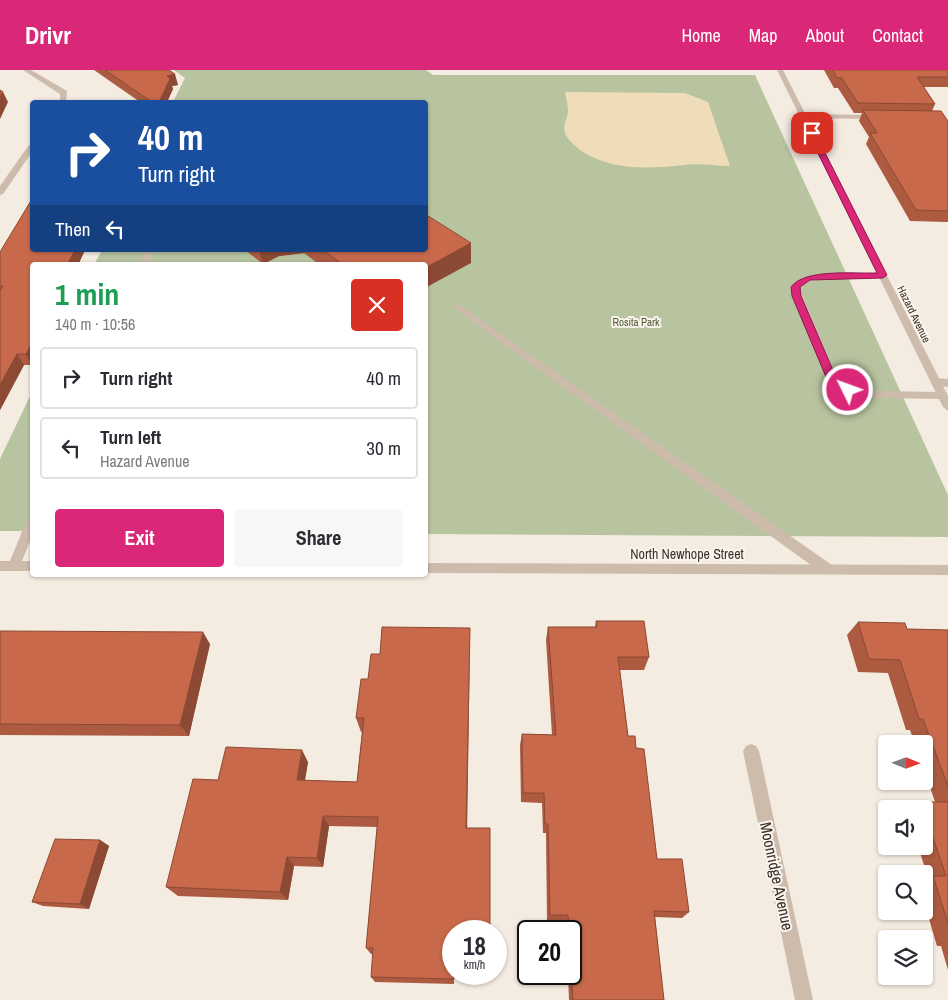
<!DOCTYPE html>
<html lang="en">
<head>
<meta charset="utf-8">
<style>
  body { margin:0; font-family:"Archivo Narrow",sans-serif; background:#f7f7f7; color:#2b2b33; height:100vh; display:flex; flex-direction:column; font-size:19px; white-space:nowrap }
  * { box-sizing:border-box; margin:0 }
  p { font-size:16px; color:#7c7c81 }
  .icon { flex:none; width:28px; height:28px; fill:none; stroke:currentColor; stroke-width:2; stroke-linecap:round; stroke-linejoin:round }
  .map { position:relative; flex:1; overflow:hidden }
  .details { position:absolute; left:30px; top:192px; width:398px; height:315px; display:flex; flex-direction:column; background:#fff; border-radius:5px; box-shadow:0 1px 4px #0004 }
  .details>* { flex:none }
  .banner { position:absolute; left:30px; top:30px; width:398px; height:152px; border-radius:5px; box-shadow:0 1px 4px #0004; background:#1a4fa0; color:#fff; overflow:hidden }
  .needle { width:32px; rotate:91deg }
  .controls { position:absolute; left:878px; top:665px; display:grid; gap:10px }
  .controls a { display:grid; place-items:center; width:55px; height:55px; border-radius:5px; background:#fff; box-shadow:0 1px 4px #0004; font-size:25px }
  .speed { position:absolute; left:442px; top:850px; display:flex; gap:10px; font-size:25px; font-weight:700; text-align:center }
  .speed>* { display:grid; place-content:center; width:65px; height:65px; border-radius:50%; background:#fff; box-shadow:0 1px 4px #0004; line-height:1 }
  .speed small { font-size:12px; font-weight:400 }
  .speed .limit { border:2px solid #111; border-radius:8px; background:#fff; color:#111 }
  .pin { position:absolute; display:grid; place-items:center; width:42px; height:42px; color:#fff; margin:-21px; border-radius:10px; box-shadow:0 2px 8px #0006 }
  .me { position:absolute; width:55px; margin:-28px; rotate:312deg; stroke-linejoin:round; filter:drop-shadow(0 0 4px #0008) }
  .turn { display:flex; align-items:center; gap:18px; height:105px; padding:0 25px; font-size:22px }
  .turn .icon { width:65px; height:65px; stroke-width:2.5 }
  .turn b { display:block; font-size:35px; line-height:42px }
  .then { display:flex; align-items:center; height:48px; padding:0 25px; background:#0003; gap:10px; font-size:19px }
  .round { display:grid; place-items:center; flex:none; width:52px; height:52px; border-radius:5px; background:#f7f7f7 }
  .summary { display:flex; align-items:center; justify-content:space-between; height:85px; padding:0 25px }
  h1 { font-size:30px; font-weight:700; line-height:38px; color:#1e9e55 }
  .button { display:flex; gap:10px; margin-top:auto; padding:10px 25px }
  .button a { flex:1; height:58px; border-radius:5px; background:#db2777; color:#fff; font-size:20px; font-weight:700; line-height:58px; text-align:center }
  .button a+a { background:#f7f7f7; color:#2b2b33 }
  ul { padding:0; list-style:none }
  li { display:flex; align-items:center; gap:15px; height:62px; margin:0 10px 8px; padding:0 15px; border:2px solid #e1e1e2; border-radius:5px }
  li div { flex:1 }
  li b { display:block; font-size:19px }
  li em { font-style:normal }
  header { display:flex; align-items:center; gap:30px; box-sizing:border-box; height:70px; padding:0 25px; background:#db2777; color:#fff }
  header strong { font-size:24px }
  nav { display:flex; gap:28px; margin-inline-start:auto; font-size:18px }
  .map>svg:first-child { display:block }
  .green { fill:#b8c4a0 }
  .sand { fill:#efdcb8 }
  .lines { fill:none; stroke-linecap:round; stroke-linejoin:round }
  .service { fill:#cdbbac; fill-rule:evenodd }
  .pedestrian { fill:#cdbbac; fill-rule:evenodd }
  .minor { fill:#cdbbac; fill-rule:evenodd }
  .tertiary { fill:#cdbbac; fill-rule:evenodd }
  .wall { fill:#ac5a40 }
  .shaded-wall { fill:#8c4a34 }
  .building { fill:#c8694b; stroke:#8c4a34 }
  .route { fill:#db2777; stroke:#8e194d }
  .labels { text-anchor:middle; dominant-baseline:central; stroke-width:4; stroke-linejoin:round; paint-order:stroke }
  .far-street-label { font-size:11px; fill:#3b302b; stroke:#fbf5ee }
  .far-park-label { font-size:11px; fill:#4a5a2e; stroke:#fbf5ee }
  .street-label { font-size:14px; fill:#3b302b; stroke:#fbf5ee }
  .near-street-label { font-size:16px; fill:#3b302b; stroke:#fbf5ee }
</style>
</head>
<body>
<header>
<strong>Drivr</strong>
<nav><a>Home</a><a>Map</a><a>About</a><a>Contact</a></nav>
</header>
<div class="map">
<svg width="948" height="930" viewBox="0 0 948 930">
  <rect width="100%" height="100%" fill="#f4ebe1"/>
  <g class="green">
    <path d="M 174,0 L 426,0 L 433,5 L 755,5 L 948,425 L 948,467 L 425,464 L 425,195 L 94,195 L 102,180 L 425,180 L 425,32 L 173,32 L 185,8 Z"/>
    <path d="M 32,322 L 32,461 L 0,461 L 0,389 Z"/>
  </g>
  <path class="sand" d="M 565,22 L 685,23 L 708,32 L 730,96 C 715,96 699,93 684,95 C 649,99 611,101 580,80 C 574,75 568,70 565,63 C 562,53 568,49 568,41 C 568,35 566,28 565,22 Z"/>
  <g class="lines">
    <g class="service">
      <path d="M 141,180 L 151,180 L 153,195 L 143,195 Z"/>
      <path d="M 883,202 L 886,203 L 886,207 L 811,211 L 800,218 L 836,305 L 845,314 L 851,318 L 871,321 L 943,322 L 947,323 L 947,329 L 871,328 L 849,325 L 837,319 L 826,307 L 790,217 L 797,210 L 809,205 Z"/>
      <path d="M 936,308 L 948,309 L 948,317 L 932,315 L 931,312 Z"/>
      <path d="M 32,447 L 32,466 L 20,496 L 19,500 L 14,501 L 9,500 L 8,496 L 26,452 L 28,449 Z"/>
    </g>
    <path class="pedestrian" d="M 458,234 L 832,495 L 833,499 L 832,503 L 827,504 L 822,503 L 455,239 L 453,237 Z"/>
    <g class="minor">
      <path d="M 23,0 L 31,0 L 67,21 L 66,32 L 60,32 L 60,24 Z"/>
      <path d="M 800,44 L 875,45 L 879,47 L 875,49 L 803,48 L 800,48 Z"/>
      <path d="M 29,75 L 32,75 L 32,82 L 3,124 L 0,125 L 0,116 Z"/>
      <path d="M 751,674 L 756,676 L 759,681 L 813,930 L 795,930 L 743,681 L 746,676 Z"/>
    </g>
    <g class="tertiary">
      <path d="M 777,0 L 783,0 L 948,326 L 948,341 L 943,337 Z"/>
      <rect x="0" y="491" width="32" height="10"/>
      <path d="M 425,493 L 948,495 L 948,505 L 425,503 Z"/>
    </g>
  </g>
  <g class="wall">
    <path d="M 94,0 L 169,0 L 178,15 L 172,16 L 173,19 L 167,32 L 140,32 Z"/>
    <path d="M 824,0 L 948,0 L 948,17 L 924,17 L 935,34 L 932,41 L 948,51 L 948,152 L 910,151 L 866,74 L 869,67 L 859,51 L 862,43 L 854,43 L 838,18 L 834,18 Z"/>
    <path d="M 471,173 L 471,193 L 425,195 L 320,195 L 304,183 L 279,186 L 263,194 L 245,180 L 425,180 Z"/>
    <path d="M 32,180 L 85,180 L 78,195 L 32,195 L 32,295 L 24,295 L 0,340 L 0,182 Z"/>
    <path d="M 596,551 L 649,587 L 644,600 L 620,600 L 628,666 L 636,678 L 657,789 L 689,842 L 682,848 L 655,847 L 664,930 L 569,930 L 568,904 L 571,904 L 571,861 L 566,861 L 565,852 L 547,851 L 546,763 L 543,763 L 542,733 L 521,732 L 520,675 L 522,664 L 552,665 L 546,570 L 548,557 L 595,557 Z"/>
    <path d="M 858,552 L 907,559 L 948,560 L 948,900 L 941,876 L 937,876 L 924,832 L 924,810 L 928,808 L 918,776 L 924,776 L 924,739 L 910,739 L 921,732 L 935,732 L 924,699 L 924,674 L 915,674 L 910,660 L 906,660 L 888,603 L 858,602 L 847,565 Z"/>
    <path d="M 0,561 L 210,574 L 189,666 L 0,665 Z"/>
    <path d="M 470,573 L 454,861 L 454,914 L 375,912 L 371,907 L 373,884 L 371,884 L 366,878 L 377,757 L 329,756 L 323,797 L 294,796 L 288,830 L 178,826 L 166,817 L 218,710 L 308,692 L 305,710 L 357,712 L 362,662 L 361,662 L 356,648 L 368,609 L 380,584 Z"/>
    <path d="M 100,770 L 109,776 L 89,839 L 43,836 L 32,832 Z"/>
  </g>
  <g class="shaded-wall">
    <path d="M 175,4 L 178,15 L 172,16 L 173,19 L 167,32 L 159,32 L 167,6 Z"/>
    <path d="M 3,22 L 8,32 L 0,49 L 0,27 Z"/>
    <path d="M 471,173 L 471,193 L 425,218 L 425,198 Z"/>
    <path d="M 75,180 L 85,180 L 78,195 L 67,195 Z"/>
    <path d="M 259,180 L 303,180 L 304,183 L 279,186 L 263,194 Z"/>
    <path d="M 32,273 L 32,295 L 26,284 Z"/>
    <path d="M 17,284 L 24,295 L 0,340 L 0,315 Z"/>
    <path d="M 470,558 L 470,573 L 467,768 L 466,758 Z"/>
    <path d="M 203,562 L 210,574 L 189,666 L 180,655 Z"/>
    <path d="M 302,680 L 308,692 L 303,721 L 297,710 Z"/>
    <path d="M 323,746 L 329,756 L 323,797 L 317,788 Z"/>
    <path d="M 100,770 L 109,776 L 89,839 L 80,834 Z"/>
    <path d="M 287,787 L 294,796 L 288,830 L 280,822 Z"/>
  </g>
  <g class="building">
    <path d="M 105,0 L 169,0 L 175,4 L 167,6 L 170,9 L 159,32 L 152,32 Z"/>
    <path d="M 833,0 L 948,0 L 948,7 L 917,7 L 935,34 L 858,33 L 842,8 L 837,8 Z"/>
    <path d="M 0,20 L 3,22 L 0,27 Z"/>
    <path d="M 863,40 L 941,41 L 948,51 L 948,141 L 916,140 L 870,63 L 877,63 Z"/>
    <path d="M 32,129 L 32,180 L 75,180 L 67,195 L 32,195 L 32,273 L 26,284 L 17,284 L 0,315 L 0,221 L 3,216 L 0,216 L 0,182 Z"/>
    <path d="M 425,144 L 471,173 L 425,198 L 425,195 L 344,195 L 323,180 L 425,180 Z"/>
    <path d="M 596,551 L 644,551 L 649,587 L 618,587 L 628,666 L 635,666 L 636,678 L 644,679 L 657,789 L 682,789 L 689,842 L 654,841 L 664,930 L 573,930 L 571,901 L 571,861 L 569,861 L 568,845 L 550,845 L 548,754 L 545,754 L 544,723 L 523,723 L 522,664 L 556,665 L 548,557 L 597,557 Z"/>
    <path d="M 858,552 L 905,553 L 907,559 L 948,560 L 948,716 L 923,649 L 919,649 L 900,590 L 869,589 Z"/>
    <path d="M 382,557 L 470,558 L 466,758 L 490,758 L 490,861 L 454,861 L 454,909 L 371,907 L 373,878 L 366,878 L 378,747 L 323,746 L 317,788 L 287,787 L 280,822 L 166,817 L 193,709 L 218,710 L 226,677 L 302,680 L 297,710 L 357,712 L 364,648 L 356,648 L 361,609 L 368,609 L 371,584 L 380,584 Z"/>
    <path d="M 0,561 L 203,562 L 180,655 L 0,654 Z"/>
    <path d="M 921,732 L 948,732 L 948,853 L 933,806 L 946,806 Z"/>
    <path d="M 55,769 L 100,770 L 80,834 L 32,832 Z"/>
  </g>
  <path class="route" d="M 812,61 L 815,63 L 887,205 L 883,208 L 810,210 L 800,217 L 801,226 L 835,305 L 841,312 L 853,320 L 848,324 L 834,317 L 826,307 L 792,226 L 791,217 C 805,198 855,204 877,203 L 808,63 Z"/>
  <g class="labels">
    <g class="far-street-label">
      <text transform="translate(914 244) rotate(64)">Hazard Avenue</text>
    </g>
    <g class="far-park-label">
      <text x="636" y="252">Rosita Park</text>
    </g>
    <g class="street-label">
      <text x="687" y="484">North Newhope Street</text>
    </g>
    <g class="near-street-label">
      <text transform="translate(777 806) rotate(78)">Moonridge Avenue</text>
    </g>
  </g>
</svg>
<div class="controls">
<a><svg class="needle" viewBox="-14 -14 28 28"><path d="M0-13l5 13h-10z" fill="#e53935"/><path d="M0 13l5-13h-10z" fill="#7c7c81"/></svg></a>
<a><svg class="icon" aria-label="sound" viewBox="0 0 24 24"><path d="M4 9h4l5-4v14l-5-4H4zM17 9q2 3 0 6"/></svg></a>
<a><svg class="icon" aria-label="search" viewBox="0 0 24 24"><circle cx="10" cy="10" r="6"/><path d="M15 15l6 6"/></svg></a>
<a><svg class="icon" aria-label="layers" viewBox="0 0 24 24"><path d="M12 4l9 5-9 5-9-5zM3 14l9 5 9-5"/></svg></a>
</div>
<div class="speed"><div>18<small>km/h</small></div><div class="limit">20</div></div>
<div class="pin" style="left:812px;top:63px;background:#d93025"><svg class="icon" aria-label="arrive" viewBox="0 0 24 24"><path d="M6 21V4h12l-3 4 3 4H6"/></svg></div>
<svg class="me" style="left:848px;top:320px" viewBox="-20 -20 40 40"><circle r="17" fill="#db2777" stroke="#fff" stroke-width="3"/><path d="M0-11L8 9 0 5-8 9z" fill="#fff"/></svg>
<div class="banner">
<div class="turn"><svg class="icon" aria-label="right" viewBox="0 0 24 24"><path d="M7 20v-9h11M14 6l5 5-5 5"/></svg><div><b>40 m</b>Turn right</div></div>
<div class="then">Then<svg class="icon" aria-label="left" viewBox="0 0 24 24"><path d="M17 20v-9H6M10 6l-5 5 5 5"/></svg></div>
</div>
<section class="details">
<div class="summary"><div><h1>1 min</h1><p>140 m · 10:56</p></div><a class="round" style="background:#d93025;color:#fff"><svg class="icon" aria-label="close" viewBox="0 0 24 24"><path d="M6 6l12 12M18 6L6 18"/></svg></a></div>
<ul>
<li><svg class="icon" aria-label="right" viewBox="0 0 24 24"><path d="M7 20v-9h11M14 6l5 5-5 5"/></svg><div><b>Turn right</b></div><em>40 m</em></li>
<li><svg class="icon" aria-label="left" viewBox="0 0 24 24"><path d="M17 20v-9H6M10 6l-5 5 5 5"/></svg><div><b>Turn left</b><p>Hazard Avenue</p></div><em>30 m</em></li>
</ul>
<div class="button"><a>Exit</a><a>Share</a></div>
</section>
</div>
</body>
</html>
